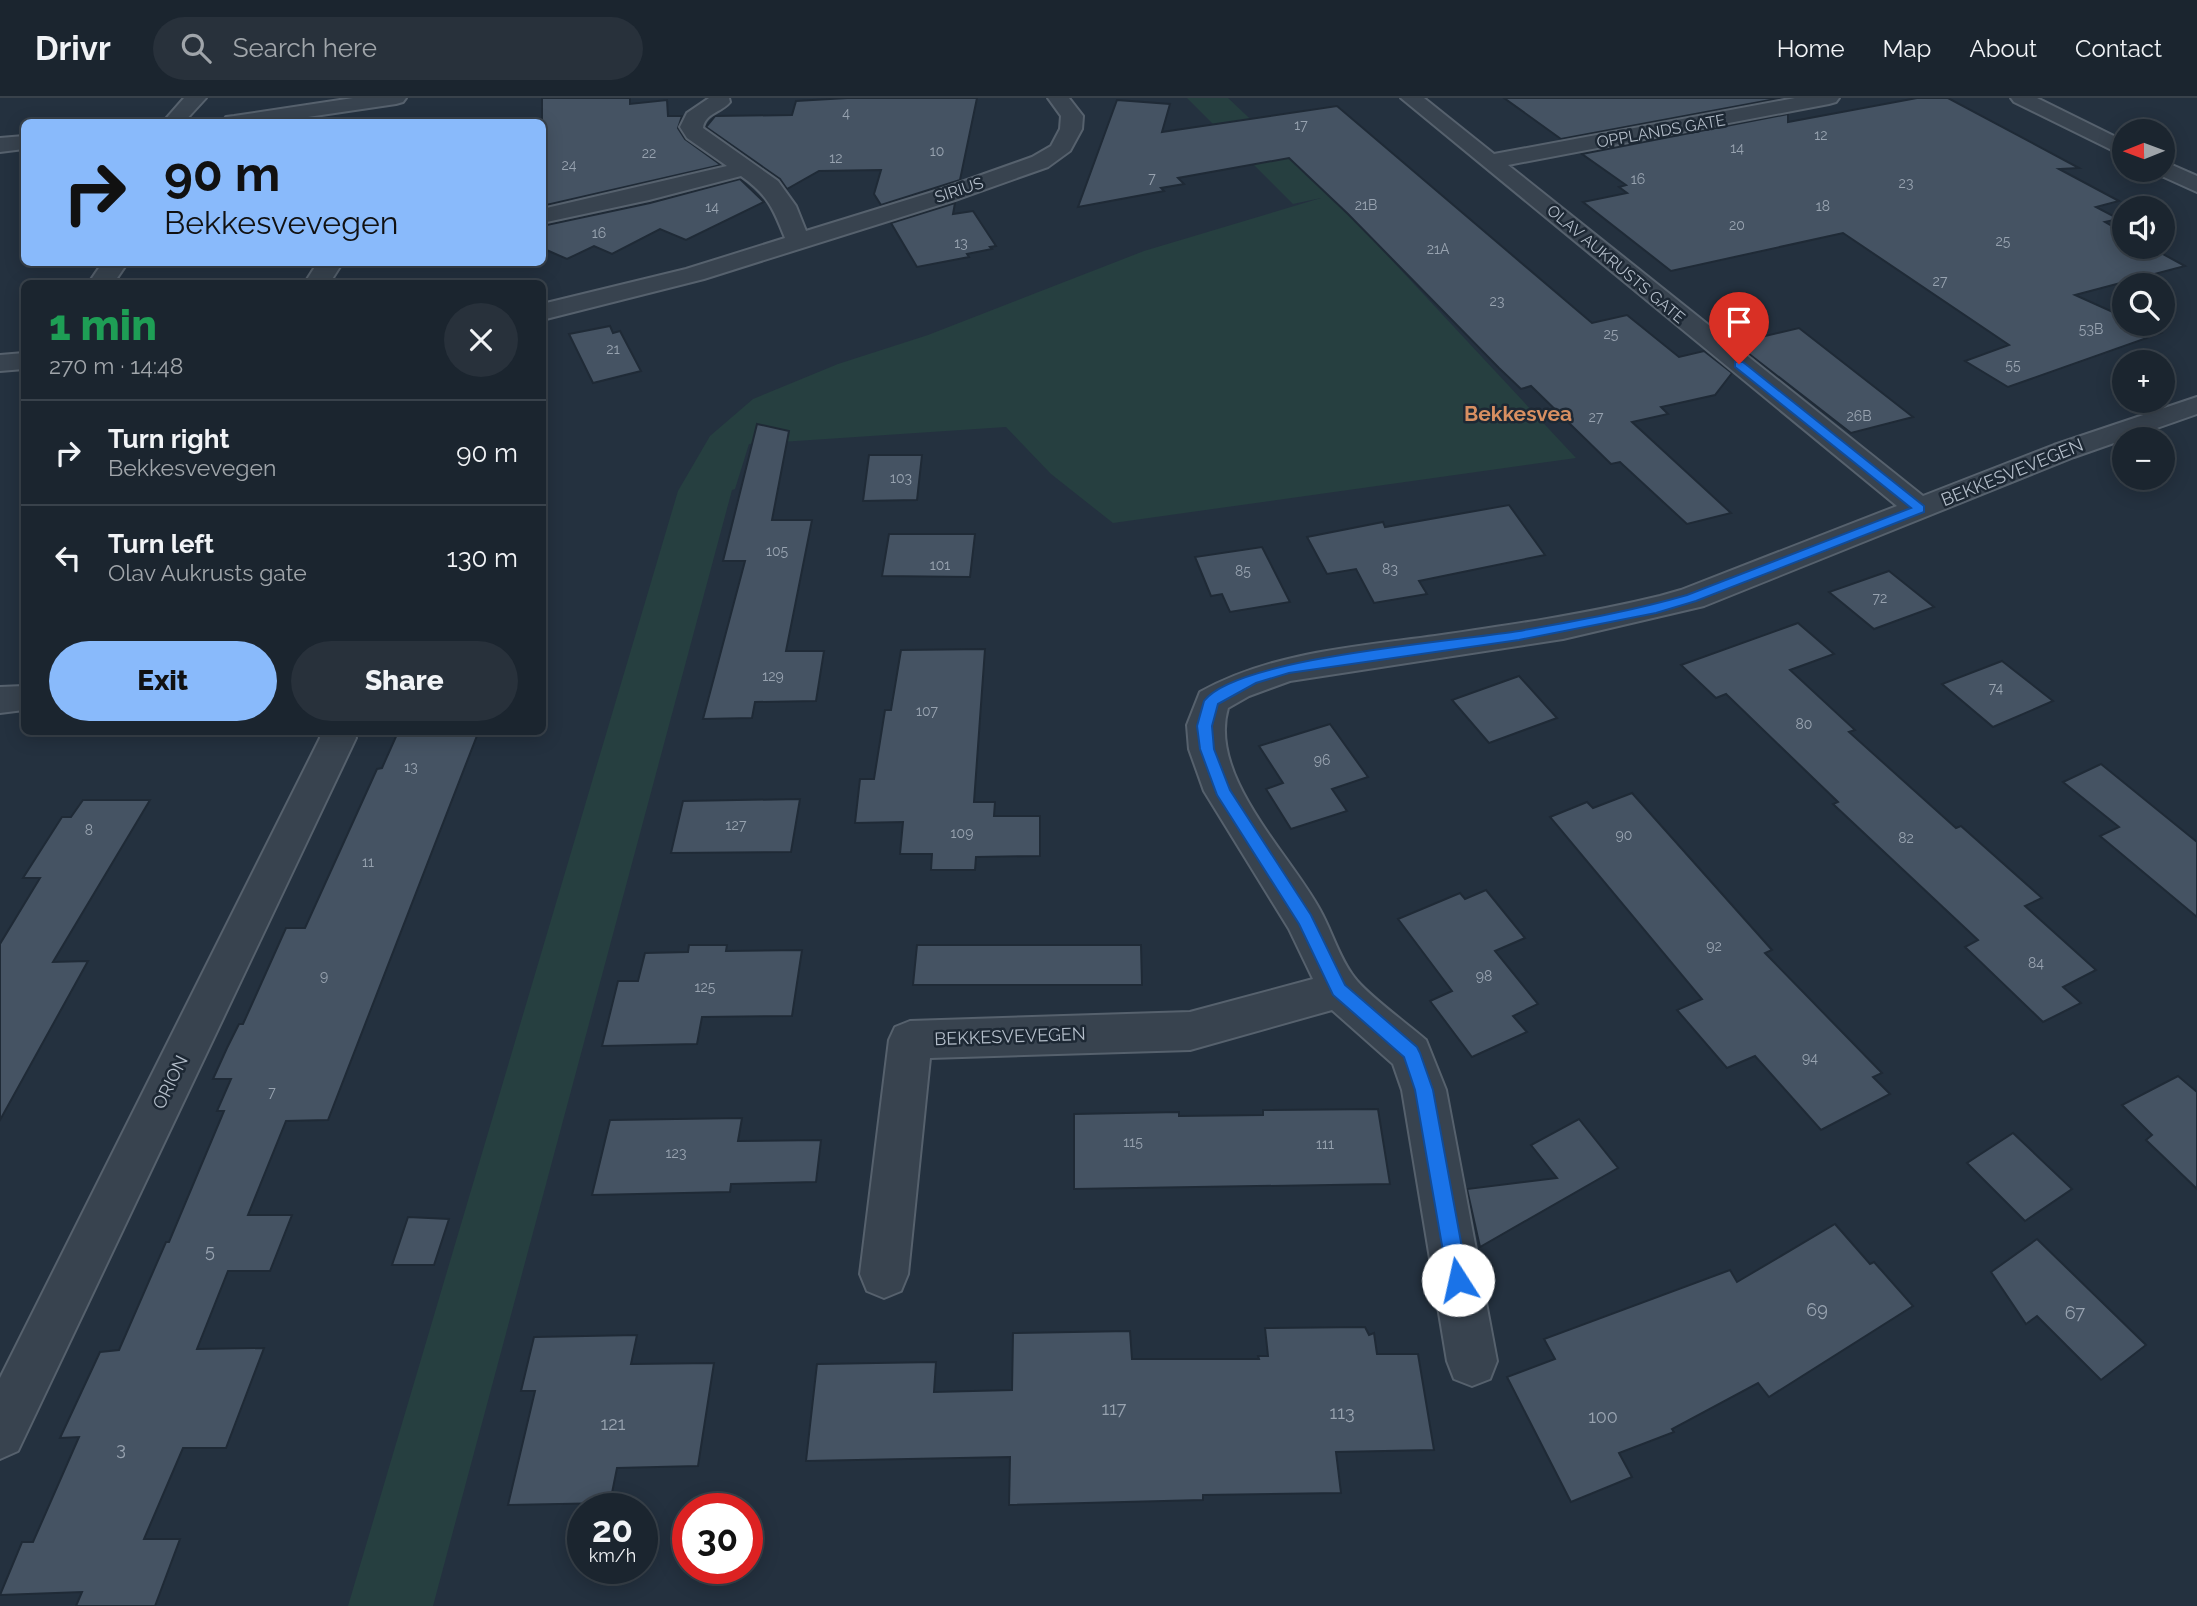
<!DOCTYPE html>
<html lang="en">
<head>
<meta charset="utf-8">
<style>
  body { margin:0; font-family:Raleway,sans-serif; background:#28313b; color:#f1f3f6; height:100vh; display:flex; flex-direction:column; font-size:26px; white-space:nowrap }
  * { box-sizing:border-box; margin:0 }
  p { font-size:23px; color:#a0a5aa }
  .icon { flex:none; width:38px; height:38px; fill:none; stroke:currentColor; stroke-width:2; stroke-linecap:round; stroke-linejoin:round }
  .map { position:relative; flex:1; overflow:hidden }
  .details { position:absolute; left:21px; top:182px; width:525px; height:455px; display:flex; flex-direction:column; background:#1b252f; border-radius:10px; box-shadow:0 4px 18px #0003,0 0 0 2px #39424b }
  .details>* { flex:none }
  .top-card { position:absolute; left:21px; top:21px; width:525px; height:147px; border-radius:10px; box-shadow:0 4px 18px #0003,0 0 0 2px #39424b; background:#89bafb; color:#111; overflow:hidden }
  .needle { width:46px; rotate:269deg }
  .fabs { position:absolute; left:2112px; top:21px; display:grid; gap:14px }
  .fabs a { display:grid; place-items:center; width:63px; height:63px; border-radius:50%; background:#1b252f; box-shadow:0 4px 18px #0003,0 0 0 2px #39424b; font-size:35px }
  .speed { position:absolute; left:567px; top:1395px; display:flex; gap:14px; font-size:35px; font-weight:700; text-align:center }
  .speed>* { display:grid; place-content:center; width:91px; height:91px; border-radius:50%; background:#1b252f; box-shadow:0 4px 18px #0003,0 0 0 2px #39424b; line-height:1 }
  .speed small { font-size:18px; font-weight:400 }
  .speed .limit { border:10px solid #d22; background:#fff; color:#111 }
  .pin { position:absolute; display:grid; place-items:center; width:60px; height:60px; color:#fff; margin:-72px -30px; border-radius:50% 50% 50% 0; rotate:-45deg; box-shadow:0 0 7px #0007 }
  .pin .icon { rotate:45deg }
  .me { position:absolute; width:77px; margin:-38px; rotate:350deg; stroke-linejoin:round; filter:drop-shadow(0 0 5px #0008) }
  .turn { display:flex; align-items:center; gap:24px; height:147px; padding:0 28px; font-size:32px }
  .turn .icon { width:91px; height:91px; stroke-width:2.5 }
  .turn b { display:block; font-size:49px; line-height:60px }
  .round { display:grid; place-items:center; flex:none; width:74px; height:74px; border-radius:37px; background:#28313b }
  .summary { display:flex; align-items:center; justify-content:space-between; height:119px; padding:0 28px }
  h1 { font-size:42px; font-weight:800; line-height:52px; color:#1e9e55 }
  .button { display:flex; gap:14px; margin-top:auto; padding:14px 28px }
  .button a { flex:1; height:80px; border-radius:42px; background:#89bafb; color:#111; font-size:28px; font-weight:800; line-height:80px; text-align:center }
  .button a+a { background:#28313b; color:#f1f3f6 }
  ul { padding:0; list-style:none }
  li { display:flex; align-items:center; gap:21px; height:105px; padding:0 28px; border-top:2px solid #39424b }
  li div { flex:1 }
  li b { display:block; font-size:26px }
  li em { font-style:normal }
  header { display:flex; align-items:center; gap:42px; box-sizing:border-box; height:98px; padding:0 35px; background:#1b252f; border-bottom:2px solid #39424b }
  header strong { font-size:33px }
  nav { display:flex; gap:38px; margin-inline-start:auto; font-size:24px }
  .search { width:490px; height:63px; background:#28313b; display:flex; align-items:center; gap:18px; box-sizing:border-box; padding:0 24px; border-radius:38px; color:#a0a5aa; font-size:26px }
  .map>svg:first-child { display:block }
  .green { fill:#263f40 }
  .building { fill:#455363; stroke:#1f2a36; stroke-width:2 }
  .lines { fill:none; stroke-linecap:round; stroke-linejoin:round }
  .street-casing { stroke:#56616d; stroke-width:4 }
  .street { fill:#38434f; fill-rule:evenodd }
  .route { fill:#1a73e8; stroke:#114b97; stroke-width:2 }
  .labels { text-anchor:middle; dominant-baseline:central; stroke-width:5; stroke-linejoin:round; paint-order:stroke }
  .number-label { font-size:14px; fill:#98a3b0 }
  .far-street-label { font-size:16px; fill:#b4beca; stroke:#1d2834 }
  .street-label { font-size:18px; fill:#b4beca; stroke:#1d2834 }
  .near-number-label { font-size:18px; fill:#98a3b0 }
  .far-district-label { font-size:21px; font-weight:bold; fill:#d88f61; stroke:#1d2834 }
</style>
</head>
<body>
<header>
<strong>Drivr</strong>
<div class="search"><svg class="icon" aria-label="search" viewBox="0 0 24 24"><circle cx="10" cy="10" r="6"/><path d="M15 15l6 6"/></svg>Search here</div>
<nav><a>Home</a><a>Map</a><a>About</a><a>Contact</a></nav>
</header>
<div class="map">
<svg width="2197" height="1508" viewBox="0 0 2197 1508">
  <rect width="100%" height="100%" fill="#24313f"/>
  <path class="green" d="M 1187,0 L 1228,0 L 1331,97 L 1576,360 L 1113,425 L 1051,376 L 1006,329 L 749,346 L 735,391 L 732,392 L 433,1508 L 348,1508 L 678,393 L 710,338 L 753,301 L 838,266 L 928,237 L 1144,153 L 1321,100 L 1293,106 Z"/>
  <g class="building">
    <path d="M 542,0 L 630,0 L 630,6 L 667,2 L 668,18 L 682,18 L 678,30 L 685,41 L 721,67 L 542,108 Z"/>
    <path d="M 847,0 L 977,0 L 960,82 L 881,107 L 874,96 L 881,72 L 819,73 L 787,91 L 780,81 L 706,29 L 715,18 L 792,17 L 796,3 Z"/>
    <path d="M 1504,0 L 1781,0 L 1561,41 Z"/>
    <path d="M 1917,0 L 1948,0 L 2079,70 L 2059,71 L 2119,103 L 2096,109 L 2119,121 L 2105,124 L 2124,135 L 2124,149 L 2150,149 L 2185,168 L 2075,197 L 2124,219 L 2124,226 L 2140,226 L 2161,235 L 2008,289 L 1965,263 L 2009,247 L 1843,135 L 1671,173 L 1583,104 L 1627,95 L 1619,89 L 1626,87 L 1582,56 L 1788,16 L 1788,24 Z"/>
    <path d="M 1117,2 L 1170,6 L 1162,34 L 1337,8 L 1592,225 L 1627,217 L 1679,259 L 1704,253 L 1732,275 L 1715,297 L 1661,309 L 1668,316 L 1632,324 L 1731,415 L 1687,426 L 1620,364 L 1611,366 L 1531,288 L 1521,291 L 1499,270 L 1348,116 L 1289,60 L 1178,80 L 1184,86 L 1161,90 L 1164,93 L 1078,109 Z"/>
    <path d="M 740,81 L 764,104 L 686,142 L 660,131 L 612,156 L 594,148 L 567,161 L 542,150 L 542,128 L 650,105 Z"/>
    <path d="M 955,105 L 953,116 L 973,113 L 996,148 L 990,149 L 992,151 L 967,156 L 969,159 L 917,169 L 891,125 Z"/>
    <path d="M 610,228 L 613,235 L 620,233 L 641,273 L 593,285 L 569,236 Z"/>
    <path d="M 1799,230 L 1913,319 L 1851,335 L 1735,245 Z"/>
    <path d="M 757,326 L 789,333 L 772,422 L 812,422 L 786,553 L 824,553 L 816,603 L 755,604 L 752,620 L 703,621 L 745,463 L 723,463 Z"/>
    <path d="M 869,357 L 922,357 L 917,402 L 863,403 Z"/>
    <path d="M 1509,407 L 1545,457 L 1419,483 L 1427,496 L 1374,505 L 1356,471 L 1327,476 L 1307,439 L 1383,424 L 1385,429 Z"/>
    <path d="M 889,436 L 975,436 L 970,479 L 882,478 Z"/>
    <path d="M 1262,449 L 1290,504 L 1230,514 L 1222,496 L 1211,498 L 1195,459 Z"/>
    <path d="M 1889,473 L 1934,509 L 1874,531 L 1829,494 Z"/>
    <path d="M 1798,525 L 1834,556 L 1790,572 L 1855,632 L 1849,634 L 1956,730 L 1961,728 L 2042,800 L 2025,808 L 2096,872 L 2063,889 L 2081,905 L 2043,924 L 1965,849 L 1978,842 L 1833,706 L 1838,704 L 1726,596 L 1716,600 L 1681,567 Z"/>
    <path d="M 985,551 L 974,704 L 995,704 L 994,718 L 1040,718 L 1040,758 L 976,759 L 975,772 L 931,772 L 932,756 L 900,756 L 903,724 L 855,725 L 860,681 L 874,681 L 885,612 L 891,612 L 901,552 Z"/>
    <path d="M 2002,563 L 2053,603 L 1993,629 L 1942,586 Z"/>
    <path d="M 1519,578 L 1557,620 L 1489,645 L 1452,602 Z"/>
    <path d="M 1330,626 L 1368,679 L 1332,691 L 1347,713 L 1291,731 L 1266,691 L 1283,685 L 1259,648 Z"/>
    <path d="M 398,634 L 478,635 L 328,1022 L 286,1023 L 248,1117 L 292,1117 L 270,1173 L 228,1173 L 197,1251 L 264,1250 L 226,1350 L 183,1350 L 144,1441 L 180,1441 L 155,1508 L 76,1508 L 82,1494 L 0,1497 L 22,1444 L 33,1444 L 79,1339 L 60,1340 L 100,1254 L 119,1252 L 166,1144 L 169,1144 L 224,1013 L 217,1013 L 231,981 L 213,981 L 227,950 L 239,926 L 243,926 L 286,830 L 305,830 L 377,671 L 382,670 Z"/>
    <path d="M 2101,666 L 2197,744 L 2197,819 L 2100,738 L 2119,729 L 2063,684 Z"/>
    <path d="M 1632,695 L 1772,852 L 1765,855 L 1882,975 L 1873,979 L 1890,996 L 1821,1032 L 1755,958 L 1727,970 L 1677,912 L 1702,901 L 1550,719 L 1587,704 L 1593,710 Z"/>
    <path d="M 800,701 L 791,754 L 671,755 L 683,703 Z"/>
    <path d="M 83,702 L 150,702 L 53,864 L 88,863 L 0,1022 L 0,846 L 40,780 L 23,780 L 62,719 L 71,719 Z"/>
    <path d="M 1486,792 L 1525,840 L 1495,853 L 1538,906 L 1513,918 L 1527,934 L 1472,959 L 1430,903 L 1452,893 L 1398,821 L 1460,795 L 1465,801 Z"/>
    <path d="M 689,847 L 727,847 L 726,853 L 802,852 L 792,918 L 702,919 L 697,946 L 602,948 L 618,883 L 638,883 L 645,855 L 688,854 Z"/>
    <path d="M 917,847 L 1141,847 L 1142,887 L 913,887 Z"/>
    <path d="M 2178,978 L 2197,994 L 2197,1091 L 2146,1042 L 2152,1037 L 2122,1007 Z"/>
    <path d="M 1378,1011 L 1390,1086 L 1074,1091 L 1074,1016 L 1179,1014 L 1179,1018 L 1263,1017 L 1263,1012 Z"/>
    <path d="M 742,1020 L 738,1043 L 821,1042 L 816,1084 L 731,1086 L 730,1094 L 592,1097 L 610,1022 Z"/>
    <path d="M 1579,1021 L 1618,1070 L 1480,1149 L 1467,1091 L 1557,1080 L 1531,1047 Z"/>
    <path d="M 2013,1035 L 2072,1091 L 2025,1123 L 1967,1065 Z"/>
    <path d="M 408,1119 L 449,1121 L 434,1167 L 392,1167 Z"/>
    <path d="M 1835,1126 L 1870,1166 L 1874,1164 L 1913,1208 L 1769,1299 L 1758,1285 L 1672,1331 L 1674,1334 L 1619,1355 L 1632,1379 L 1571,1404 L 1507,1279 L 1555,1261 L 1544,1241 L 1730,1172 L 1737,1184 Z"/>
    <path d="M 2037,1141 L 2146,1247 L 2101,1282 L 2037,1218 L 2026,1226 L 1991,1174 Z"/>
    <path d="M 1365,1229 L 1369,1237 L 1374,1235 L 1377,1256 L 1418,1256 L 1434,1352 L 1336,1354 L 1341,1395 L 1203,1397 L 1203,1402 L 1009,1407 L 1010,1359 L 806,1363 L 817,1266 L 936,1264 L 934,1294 L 1012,1292 L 1013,1235 L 1130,1233 L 1132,1261 L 1259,1261 L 1258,1258 L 1268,1258 L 1265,1230 Z"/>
    <path d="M 637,1237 L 631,1266 L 714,1265 L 698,1368 L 617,1370 L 610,1405 L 508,1407 L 535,1293 L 521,1293 L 534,1239 Z"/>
  </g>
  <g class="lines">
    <g class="street-casing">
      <g id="street">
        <path d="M 184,0 L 206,0 L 184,24 L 163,24 Z"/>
        <path d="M 353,0 L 406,0 L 403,4 L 396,6 L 274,24 L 223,24 L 226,19 L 234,18 Z"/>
        <path d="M 709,0 L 729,0 L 730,4 C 721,15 705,15 703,30 L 778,83 L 796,108 L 806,133 L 939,92 L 1032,59 L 1051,48 L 1060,31 L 1061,18 L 1048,0 L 1069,0 L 1083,18 L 1082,31 L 1070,53 L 1048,69 L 955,102 L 704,181 L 542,222 L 542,206 L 686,171 L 785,140 C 773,110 768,97 741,78 L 649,102 L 542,125 L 542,111 L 727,68 L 687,40 L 680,29 L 687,15 Z"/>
        <path d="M 1401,0 L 1424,0 L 1494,56 L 1795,0 L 1839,0 L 1836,4 L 1829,6 L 1508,67 L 1923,398 L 2054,347 L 2197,299 L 2197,316 L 2074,359 L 1704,508 L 1563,541 L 1290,583 L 1249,598 L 1228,610 C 1208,678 1289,755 1320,812 C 1332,833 1339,860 1354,879 C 1367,897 1408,926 1426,942 L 1446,992 L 1497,1263 L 1490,1281 L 1472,1288 L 1454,1281 L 1447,1263 L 1402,992 L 1393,966 L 1332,912 L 1190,952 L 930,960 L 908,1176 L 901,1193 L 884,1200 L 867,1193 L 860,1176 L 889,942 L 895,929 L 910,923 L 1190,914 L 1313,881 L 1289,831 L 1204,693 L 1189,651 L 1187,627 L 1200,594 C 1273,554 1354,549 1435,538 C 1511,527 1586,516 1660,498 L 1681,492 L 1897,408 Z"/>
        <path d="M 2011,0 L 2037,0 L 2124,43 L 2124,58 L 2014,4 Z"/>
        <path d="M 24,38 L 24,51 L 0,54 L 0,40 Z"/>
        <path d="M 2163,63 L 2197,78 L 2197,94 L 2155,75 L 2153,72 L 2163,72 Z"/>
        <path d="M 103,164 L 128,164 L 113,186 L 88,186 Z"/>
        <path d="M 318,164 L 343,164 L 329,186 L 304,186 Z"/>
        <path d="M 24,255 L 24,271 L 0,273 L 0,257 Z"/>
        <path d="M 24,588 L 24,612 L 0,615 L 0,589 Z"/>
        <path d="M 319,634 L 355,634 L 356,640 L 18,1353 L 0,1361 L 0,1280 L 320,640 Z"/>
      </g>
    </g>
    <use href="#street" class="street"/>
  </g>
  <path class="route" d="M 1735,264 L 1743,264 L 1924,408 L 1924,414 L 1696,503 L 1656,515 L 1519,542 L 1289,575 L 1256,585 L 1218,606 L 1212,628 L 1214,651 L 1230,692 L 1311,817 L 1345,887 L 1417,949 L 1420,955 L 1433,992 L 1468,1182 L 1465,1189 L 1458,1192 L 1451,1189 L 1448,1182 L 1415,992 L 1404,959 L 1333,897 L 1299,826 L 1217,697 L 1200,651 L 1197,628 L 1204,603 C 1237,559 1459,543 1519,533 C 1575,523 1632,513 1687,497 L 1911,410 L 1735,269 Z"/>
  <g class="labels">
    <g class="number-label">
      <text x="846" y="15">4</text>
      <text x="1301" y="27">17</text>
      <text x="1821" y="37">12</text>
      <text x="1737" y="50">14</text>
      <text x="937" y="53">10</text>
      <text x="649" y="55">22</text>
      <text x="836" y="60">12</text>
      <text x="569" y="67">24</text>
      <text x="1152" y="80">7</text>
      <text x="1638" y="81">16</text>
      <text x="1906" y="85">23</text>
      <text x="1366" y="107">21B</text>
      <text x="1823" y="108">18</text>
      <text x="712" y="109">14</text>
      <text x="1737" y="127">20</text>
      <text x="599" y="135">16</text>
      <text x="2003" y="143">25</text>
      <text x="961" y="145">13</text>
      <text x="1438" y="151">21A</text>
      <text x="1940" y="183">27</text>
      <text x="1497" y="203">23</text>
      <text x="2091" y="231">53B</text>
      <text x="1611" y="236">25</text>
      <text x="613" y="251">21</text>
      <text x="2013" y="267">55</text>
      <text x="1859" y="318">26B</text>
      <text x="1596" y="319">27</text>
      <text x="901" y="380">103</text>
      <text x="777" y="453">105</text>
      <text x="940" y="467">101</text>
      <text x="1390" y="471">83</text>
      <text x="1243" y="473">85</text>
      <text x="1880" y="500">72</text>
      <text x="773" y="578">129</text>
      <text x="1996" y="590">74</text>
      <text x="927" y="613">107</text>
      <text x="1804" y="626">80</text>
      <text x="1322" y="662">96</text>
      <text x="411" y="669">13</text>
      <text x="736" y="727">127</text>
      <text x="89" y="732">8</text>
      <text x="962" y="735">109</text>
      <text x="1624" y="737">90</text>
      <text x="1906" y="740">82</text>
      <text x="368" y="764">11</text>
      <text x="1714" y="848">92</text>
      <text x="2036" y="865">84</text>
      <text x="324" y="878">9</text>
      <text x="1484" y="878">98</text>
      <text x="705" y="889">125</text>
      <text x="1810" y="960">94</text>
      <text x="272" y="994">7</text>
      <text x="1133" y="1044">115</text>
      <text x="1325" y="1046">111</text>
      <text x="676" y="1055">123</text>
    </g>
    <g class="far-street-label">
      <text transform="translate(1661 33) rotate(-10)">OPPLANDS GATE</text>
      <text transform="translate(959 92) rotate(-18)">SIRIUS</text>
      <text transform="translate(1616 166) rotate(40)">OLAV AUKRUSTS GATE</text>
    </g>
    <g class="street-label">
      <text transform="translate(2012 374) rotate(-22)">BEKKESVEVEGEN</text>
      <text transform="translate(1010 938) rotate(-2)">BEKKESVEVEGEN</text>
      <text transform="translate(170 984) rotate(-64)">ORION</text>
    </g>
    <g class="near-number-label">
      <text x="210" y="1152">5</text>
      <text x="1817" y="1211">69</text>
      <text x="2075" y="1214">67</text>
      <text x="1114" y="1310">117</text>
      <text x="1342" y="1314">113</text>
      <text x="1603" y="1318">100</text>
      <text x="613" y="1325">121</text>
      <text x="121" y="1350">3</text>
    </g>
    <g class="far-district-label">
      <text x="1518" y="315">Bekkesvea</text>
    </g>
  </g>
</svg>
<div class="fabs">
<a><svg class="needle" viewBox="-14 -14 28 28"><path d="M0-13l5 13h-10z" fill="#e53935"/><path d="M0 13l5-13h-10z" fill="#a0a5aa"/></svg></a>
<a><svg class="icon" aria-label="sound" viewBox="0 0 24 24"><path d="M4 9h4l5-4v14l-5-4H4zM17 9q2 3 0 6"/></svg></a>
<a><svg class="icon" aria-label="search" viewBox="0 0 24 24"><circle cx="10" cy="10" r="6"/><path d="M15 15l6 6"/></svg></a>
<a>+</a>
<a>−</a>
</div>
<div class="speed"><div>20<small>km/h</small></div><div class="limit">30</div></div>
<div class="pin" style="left:1739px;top:266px;background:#d93025"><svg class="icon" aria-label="arrive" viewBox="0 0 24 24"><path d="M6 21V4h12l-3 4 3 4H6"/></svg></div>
<svg class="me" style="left:1458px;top:1182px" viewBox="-20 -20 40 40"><circle r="19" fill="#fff"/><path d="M0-13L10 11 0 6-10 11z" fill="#1a73e8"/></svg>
<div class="top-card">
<div class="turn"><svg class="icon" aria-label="right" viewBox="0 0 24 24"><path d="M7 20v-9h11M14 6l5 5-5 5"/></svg><div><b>90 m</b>Bekkesvevegen</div></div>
</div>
<section class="details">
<div class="summary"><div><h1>1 min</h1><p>270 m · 14:48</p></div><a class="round"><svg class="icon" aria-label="close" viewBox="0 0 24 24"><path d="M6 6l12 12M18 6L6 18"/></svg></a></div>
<ul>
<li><svg class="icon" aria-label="right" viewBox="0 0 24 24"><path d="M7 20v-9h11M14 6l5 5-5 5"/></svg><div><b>Turn right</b><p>Bekkesvevegen</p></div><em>90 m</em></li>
<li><svg class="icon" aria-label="left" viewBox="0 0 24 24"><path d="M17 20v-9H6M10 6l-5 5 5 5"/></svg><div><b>Turn left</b><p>Olav Aukrusts gate</p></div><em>130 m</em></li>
</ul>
<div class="button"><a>Exit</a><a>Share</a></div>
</section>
</div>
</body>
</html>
